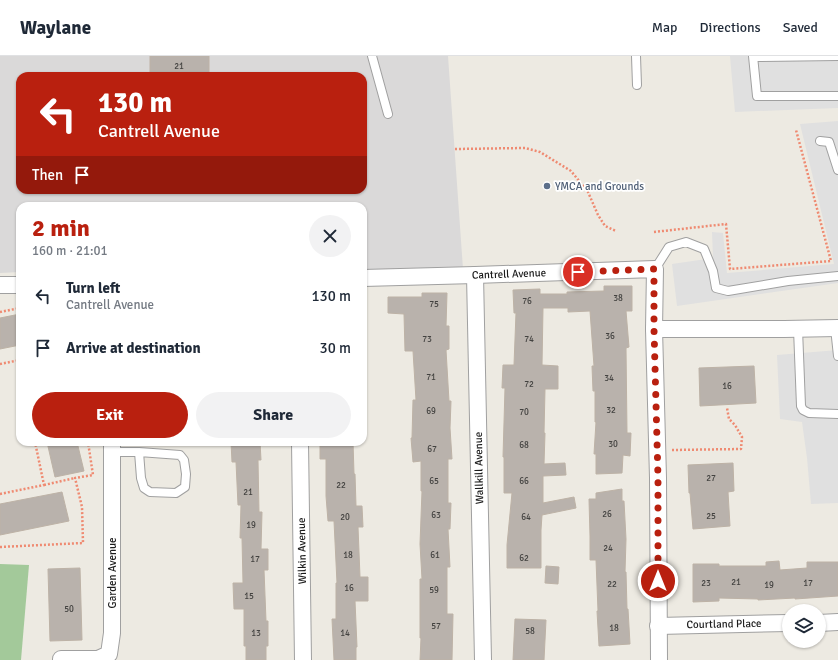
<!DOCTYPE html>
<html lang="en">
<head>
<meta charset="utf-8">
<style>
  body { margin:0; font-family:Signika,sans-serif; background:#f2f2f3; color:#1f2937; height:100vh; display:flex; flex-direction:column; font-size:15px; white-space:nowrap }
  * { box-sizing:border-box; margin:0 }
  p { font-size:13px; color:#747a83 }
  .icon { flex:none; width:22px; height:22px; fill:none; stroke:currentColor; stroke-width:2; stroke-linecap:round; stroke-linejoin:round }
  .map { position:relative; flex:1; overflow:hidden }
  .drawer { position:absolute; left:16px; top:146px; width:351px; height:244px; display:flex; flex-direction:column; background:#fff; border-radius:12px; box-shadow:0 1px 3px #0004 }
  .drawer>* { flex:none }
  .top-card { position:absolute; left:16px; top:16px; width:351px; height:122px; border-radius:12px; box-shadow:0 1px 3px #0004; background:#b9200f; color:#fff; overflow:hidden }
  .tools { position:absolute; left:782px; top:548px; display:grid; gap:8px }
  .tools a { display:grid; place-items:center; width:44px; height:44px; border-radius:50%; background:#fff; box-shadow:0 1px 3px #0004; font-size:20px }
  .pin { position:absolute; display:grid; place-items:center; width:34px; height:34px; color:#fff; margin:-17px; border:2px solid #fff; border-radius:50%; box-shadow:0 1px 4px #0007 }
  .me { position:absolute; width:44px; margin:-22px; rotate:0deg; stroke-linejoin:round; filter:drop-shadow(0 0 3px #0008) }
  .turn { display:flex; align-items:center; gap:14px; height:84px; padding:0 16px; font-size:18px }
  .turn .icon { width:52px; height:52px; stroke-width:2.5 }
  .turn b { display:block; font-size:28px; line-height:34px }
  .then { display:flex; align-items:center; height:38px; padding:0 16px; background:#0003; gap:8px; font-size:15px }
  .round { display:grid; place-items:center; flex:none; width:42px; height:42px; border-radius:21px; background:#f2f2f3 }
  .summary { display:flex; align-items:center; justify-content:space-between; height:68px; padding:0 16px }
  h1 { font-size:24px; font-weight:700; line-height:30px; color:#b9200f }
  .action { display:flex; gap:8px; margin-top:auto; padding:8px 16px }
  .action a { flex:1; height:46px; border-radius:24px; background:#b9200f; color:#fff; font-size:16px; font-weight:700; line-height:46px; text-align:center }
  .action a+a { background:#f2f2f3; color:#1f2937 }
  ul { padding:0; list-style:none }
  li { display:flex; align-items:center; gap:12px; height:52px; padding:0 16px }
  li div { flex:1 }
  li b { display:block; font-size:15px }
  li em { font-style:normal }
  header { display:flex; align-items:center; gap:24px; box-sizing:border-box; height:56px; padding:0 20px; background:#fff; border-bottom:1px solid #e0e1e3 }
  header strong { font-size:19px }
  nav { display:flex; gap:22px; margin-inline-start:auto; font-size:14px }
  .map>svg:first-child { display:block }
  .residential { fill:#dad9d9; fill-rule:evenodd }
  .forest { fill:#a3c99a }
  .parking { fill:#e0e0e0 }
  .building { fill:#b9b2ac; stroke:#bdb2a6 }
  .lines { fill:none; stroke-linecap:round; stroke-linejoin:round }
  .lane-casing { stroke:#a0a0a0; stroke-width:10 }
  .street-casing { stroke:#a0a0a0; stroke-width:18 }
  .path { stroke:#ef8a71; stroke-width:2.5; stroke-dasharray:2 2; stroke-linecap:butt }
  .lane { stroke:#fff; stroke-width:8 }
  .street { stroke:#fff; stroke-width:16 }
  .route { stroke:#b9200f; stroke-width:7; stroke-dasharray:0 12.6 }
  .service-dot { fill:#5c6f8a; stroke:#fff; stroke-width:1.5 }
  .labels { text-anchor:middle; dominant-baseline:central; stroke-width:3.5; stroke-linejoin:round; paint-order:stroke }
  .number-label { font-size:9px; fill:#434240 }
  .service-label { font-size:11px; fill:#4e5e75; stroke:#fff; text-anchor:start }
  .street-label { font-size:11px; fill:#1c1c1c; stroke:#fff }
</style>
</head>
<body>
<header>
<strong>Waylane</strong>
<nav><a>Map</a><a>Directions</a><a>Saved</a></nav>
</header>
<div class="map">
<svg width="838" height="604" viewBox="0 0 838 604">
  <rect width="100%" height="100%" fill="#edeae2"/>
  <path class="residential" d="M 0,0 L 448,0 L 463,213 L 363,214 L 363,150 L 20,150 L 20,216 L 0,217 ZM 20,20 L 363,20 L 363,134 L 20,134 Z"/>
  <path class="forest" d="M 0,508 L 29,509 L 21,604 L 0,604 Z"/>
  <g class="parking">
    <path d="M 730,0 L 838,0 L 838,52 L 735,56 Z"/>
    <path d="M 838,65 L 838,227 L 677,250 L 672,208 L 713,202 L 712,176 L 723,177 L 727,217 L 834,208 L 800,68 Z"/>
    <path d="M 838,294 L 838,447 L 811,448 L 807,402 L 802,366 L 780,363 L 777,299 Z"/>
  </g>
  <g class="building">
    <rect x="150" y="0" width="59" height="20"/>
    <path d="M 604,230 L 632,230 L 632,255 L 626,255 L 629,291 L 626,292 L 627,377 L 631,377 L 630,400 L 623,399 L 622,417 L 596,418 L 596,398 L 594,398 L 596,366 L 595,366 L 595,335 L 593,335 L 592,310 L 594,310 L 590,255 L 568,256 L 568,252 L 543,252 L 542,309 L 558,310 L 558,333 L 545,333 L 544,377 L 545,377 L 544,408 L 565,407 L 566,419 L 543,420 L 543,447 L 574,441 L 576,452 L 542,459 L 541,474 L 541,512 L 507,512 L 507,489 L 512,437 L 504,437 L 504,401 L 503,401 L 505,332 L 502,332 L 503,309 L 514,309 L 516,257 L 514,257 L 513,234 L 540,233 L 540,238 L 567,238 L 567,236 L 604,235 Z"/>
    <path d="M 422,237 L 447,237 L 446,270 L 449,270 L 449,293 L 446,294 L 449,345 L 451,345 L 450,372 L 452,403 L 448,403 L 448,447 L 451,447 L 450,473 L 448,473 L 450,511 L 447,511 L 447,558 L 453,558 L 452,604 L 420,604 L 421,582 L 420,582 L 420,523 L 422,523 L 420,488 L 422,435 L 421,435 L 421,405 L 413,406 L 411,382 L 412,382 L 413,344 L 416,344 L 413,295 L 405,295 L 404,258 L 388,257 L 388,241 L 422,241 Z"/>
    <path d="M 20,258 L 20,289 L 0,293 L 0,262 Z"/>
    <path d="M 754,310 L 756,347 L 700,350 L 699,312 Z"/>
    <path d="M 47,386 L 77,386 L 84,415 L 55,421 Z"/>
    <path d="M 231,386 L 260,386 L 261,404 L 258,404 L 259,456 L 262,456 L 261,493 L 268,493 L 268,514 L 264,514 L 266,565 L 268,565 L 268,590 L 266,590 L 266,604 L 246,604 L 246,590 L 244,590 L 244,553 L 234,553 L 233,527 L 243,527 L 242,482 L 240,482 L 241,449 L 238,449 L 236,406 L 232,406 Z"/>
    <path d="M 320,386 L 353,386 L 354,418 L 355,418 L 356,450 L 362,450 L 363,471 L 358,471 L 360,521 L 368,521 L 368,545 L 355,545 L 357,591 L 356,591 L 356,604 L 334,604 L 332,563 L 336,563 L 336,527 L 337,527 L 334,465 L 328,465 L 326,440 L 326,403 L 320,403 Z"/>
    <path d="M 733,407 L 734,435 L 728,436 L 730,470 L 693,473 L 690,437 L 689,437 L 688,409 Z"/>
    <path d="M 622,433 L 622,445 L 624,445 L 626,483 L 625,516 L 626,516 L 627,553 L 628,553 L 630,588 L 599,590 L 597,555 L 598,555 L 596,504 L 590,504 L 590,480 L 589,443 L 596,443 L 596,437 Z"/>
    <path d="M 62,436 L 69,465 L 0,479 L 0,448 Z"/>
    <path d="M 779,505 L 780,514 L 807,512 L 807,506 L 838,506 L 838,540 L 795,543 L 795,542 L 758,544 L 758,543 L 719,542 L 719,545 L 693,546 L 693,508 L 719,508 L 719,510 L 766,510 L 766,506 Z"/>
    <path d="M 546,510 L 559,511 L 558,528 L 545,527 Z"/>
    <path d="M 80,512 L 82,584 L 50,585 L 48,513 Z"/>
    <path d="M 515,563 L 546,564 L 544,604 L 513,604 Z"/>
  </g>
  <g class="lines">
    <g class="lane-casing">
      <g id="lane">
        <path d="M 372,0 L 388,58"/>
        <path d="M 636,0 L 637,29"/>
        <path d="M 753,0 L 757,40 L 838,40"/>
        <path d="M 754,1 L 838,0"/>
        <path d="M 820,85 L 829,86 L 838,114"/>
        <path d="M 655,213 L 669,191 L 686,186 L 704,193 L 713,215 L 716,232 L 728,235 L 788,225 L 838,220"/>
        <path d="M 835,272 L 838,300"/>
        <path d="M 798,273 L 801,350 L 803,354 L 809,357 L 838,358"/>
        <path d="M 112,396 L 139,396 L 180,399 L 184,404 L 186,418 L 185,431 L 176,437 L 150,436 L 144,432 L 141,422 L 139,396"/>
      </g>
    </g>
    <g class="street-casing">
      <g id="street">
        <path d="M 475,219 L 483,604"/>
        <path d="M 363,222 L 475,219 L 655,213 L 654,273 L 658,422 L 659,604"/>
        <path d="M 0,229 L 20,229"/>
        <path d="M 654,273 L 784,273 L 838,272"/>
        <path d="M 300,386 L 303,604"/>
        <path d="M 819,567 L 838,566"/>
        <path d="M 658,570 L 789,567"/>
        <path d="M 61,603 L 98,603 L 109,598 L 112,577 L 112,386"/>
      </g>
    </g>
    <g class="path">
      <path d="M 455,93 L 525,92 L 540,96 L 571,115 L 588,136 L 598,159 L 605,170 L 616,175"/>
      <path d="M 654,176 L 726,168 L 730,213 L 831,205 L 796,74"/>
      <path d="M 0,256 L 20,252"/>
      <path d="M 0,308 L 20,304 L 20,306"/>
      <path d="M 672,394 L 741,393 L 742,381 L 735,369 L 729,363 L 727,352"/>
      <path d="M 44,429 L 75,422"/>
      <path d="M 0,438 L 44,429 L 35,386"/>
      <path d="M 0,491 L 83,487 L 82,451 L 75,422 L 93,419 L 88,386"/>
    </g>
    <use href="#lane" class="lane"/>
    <use href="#street" class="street"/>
  </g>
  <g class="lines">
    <path class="route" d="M 578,216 L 654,213 L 654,273 L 658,422 L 658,525"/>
  </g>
  <circle class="service-dot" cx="547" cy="130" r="4"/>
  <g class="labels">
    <g class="number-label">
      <text x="179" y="10">21</text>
      <text x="618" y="242">38</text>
      <text x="527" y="245">76</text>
      <text x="434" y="248">75</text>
      <text x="610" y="280">36</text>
      <text x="427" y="283">73</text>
      <text x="529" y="283">74</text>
      <text x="431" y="321">71</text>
      <text x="609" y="322">34</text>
      <text x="529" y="328">72</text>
      <text x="727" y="330">16</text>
      <text x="611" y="354">32</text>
      <text x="431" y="355">69</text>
      <text x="524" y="356">70</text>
      <text x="613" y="388">30</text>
      <text x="524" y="389">68</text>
      <text x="432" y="393">67</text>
      <text x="711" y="422">27</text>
      <text x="434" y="425">65</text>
      <text x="524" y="425">66</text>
      <text x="341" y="429">22</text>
      <text x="248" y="436">21</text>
      <text x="607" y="458">26</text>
      <text x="436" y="459">63</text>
      <text x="711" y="460">25</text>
      <text x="345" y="461">20</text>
      <text x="526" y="461">64</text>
      <text x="251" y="469">19</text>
      <text x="608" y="492">24</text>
      <text x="348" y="499">18</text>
      <text x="435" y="499">61</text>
      <text x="524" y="502">62</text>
      <text x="255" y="503">17</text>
      <text x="736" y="526">21</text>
      <text x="706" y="527">23</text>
      <text x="808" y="527">17</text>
      <text x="612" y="528">22</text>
      <text x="769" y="529">19</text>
      <text x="349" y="532">16</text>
      <text x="434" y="534">59</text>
      <text x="249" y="540">15</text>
      <text x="69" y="553">50</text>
      <text x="436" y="570">57</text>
      <text x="614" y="572">18</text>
      <text x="530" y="575">58</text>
      <text x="256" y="577">13</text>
      <text x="345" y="577">14</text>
    </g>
    <g class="service-label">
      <text x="555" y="130">YMCA and Grounds</text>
    </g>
    <g class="street-label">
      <text transform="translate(509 218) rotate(-2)">Cantrell Avenue</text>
      <text transform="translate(479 412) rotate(-91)">Wallkill Avenue</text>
      <text transform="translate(302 495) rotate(-91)">Wilkin Avenue</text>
      <text transform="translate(112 517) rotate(-90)">Garden Avenue</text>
      <text transform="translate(724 568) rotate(-1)">Courtland Place</text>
    </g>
  </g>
</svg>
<div class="tools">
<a><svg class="icon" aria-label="layers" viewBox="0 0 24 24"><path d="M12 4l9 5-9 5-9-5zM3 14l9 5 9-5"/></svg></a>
</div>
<div class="pin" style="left:578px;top:216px;background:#d93025"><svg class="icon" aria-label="arrive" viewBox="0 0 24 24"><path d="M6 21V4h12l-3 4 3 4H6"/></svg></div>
<svg class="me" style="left:658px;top:525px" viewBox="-20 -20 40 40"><circle r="17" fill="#b9200f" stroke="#fff" stroke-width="3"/><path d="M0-11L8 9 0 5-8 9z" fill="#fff"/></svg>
<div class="top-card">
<div class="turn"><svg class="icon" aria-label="left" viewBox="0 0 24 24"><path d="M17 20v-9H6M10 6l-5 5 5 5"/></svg><div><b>130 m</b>Cantrell Avenue</div></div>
<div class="then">Then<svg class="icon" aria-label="arrive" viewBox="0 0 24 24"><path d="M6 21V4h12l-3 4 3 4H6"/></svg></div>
</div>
<section class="drawer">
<div class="summary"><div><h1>2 min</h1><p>160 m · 21:01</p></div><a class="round"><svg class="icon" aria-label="close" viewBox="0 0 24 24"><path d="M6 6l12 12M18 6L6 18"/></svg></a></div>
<ul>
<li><svg class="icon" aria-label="left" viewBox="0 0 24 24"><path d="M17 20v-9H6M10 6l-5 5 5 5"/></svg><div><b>Turn left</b><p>Cantrell Avenue</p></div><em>130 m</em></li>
<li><svg class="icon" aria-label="arrive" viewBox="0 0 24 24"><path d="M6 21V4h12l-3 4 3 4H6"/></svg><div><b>Arrive at destination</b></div><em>30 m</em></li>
</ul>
<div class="action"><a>Exit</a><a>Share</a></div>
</section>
</div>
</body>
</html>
